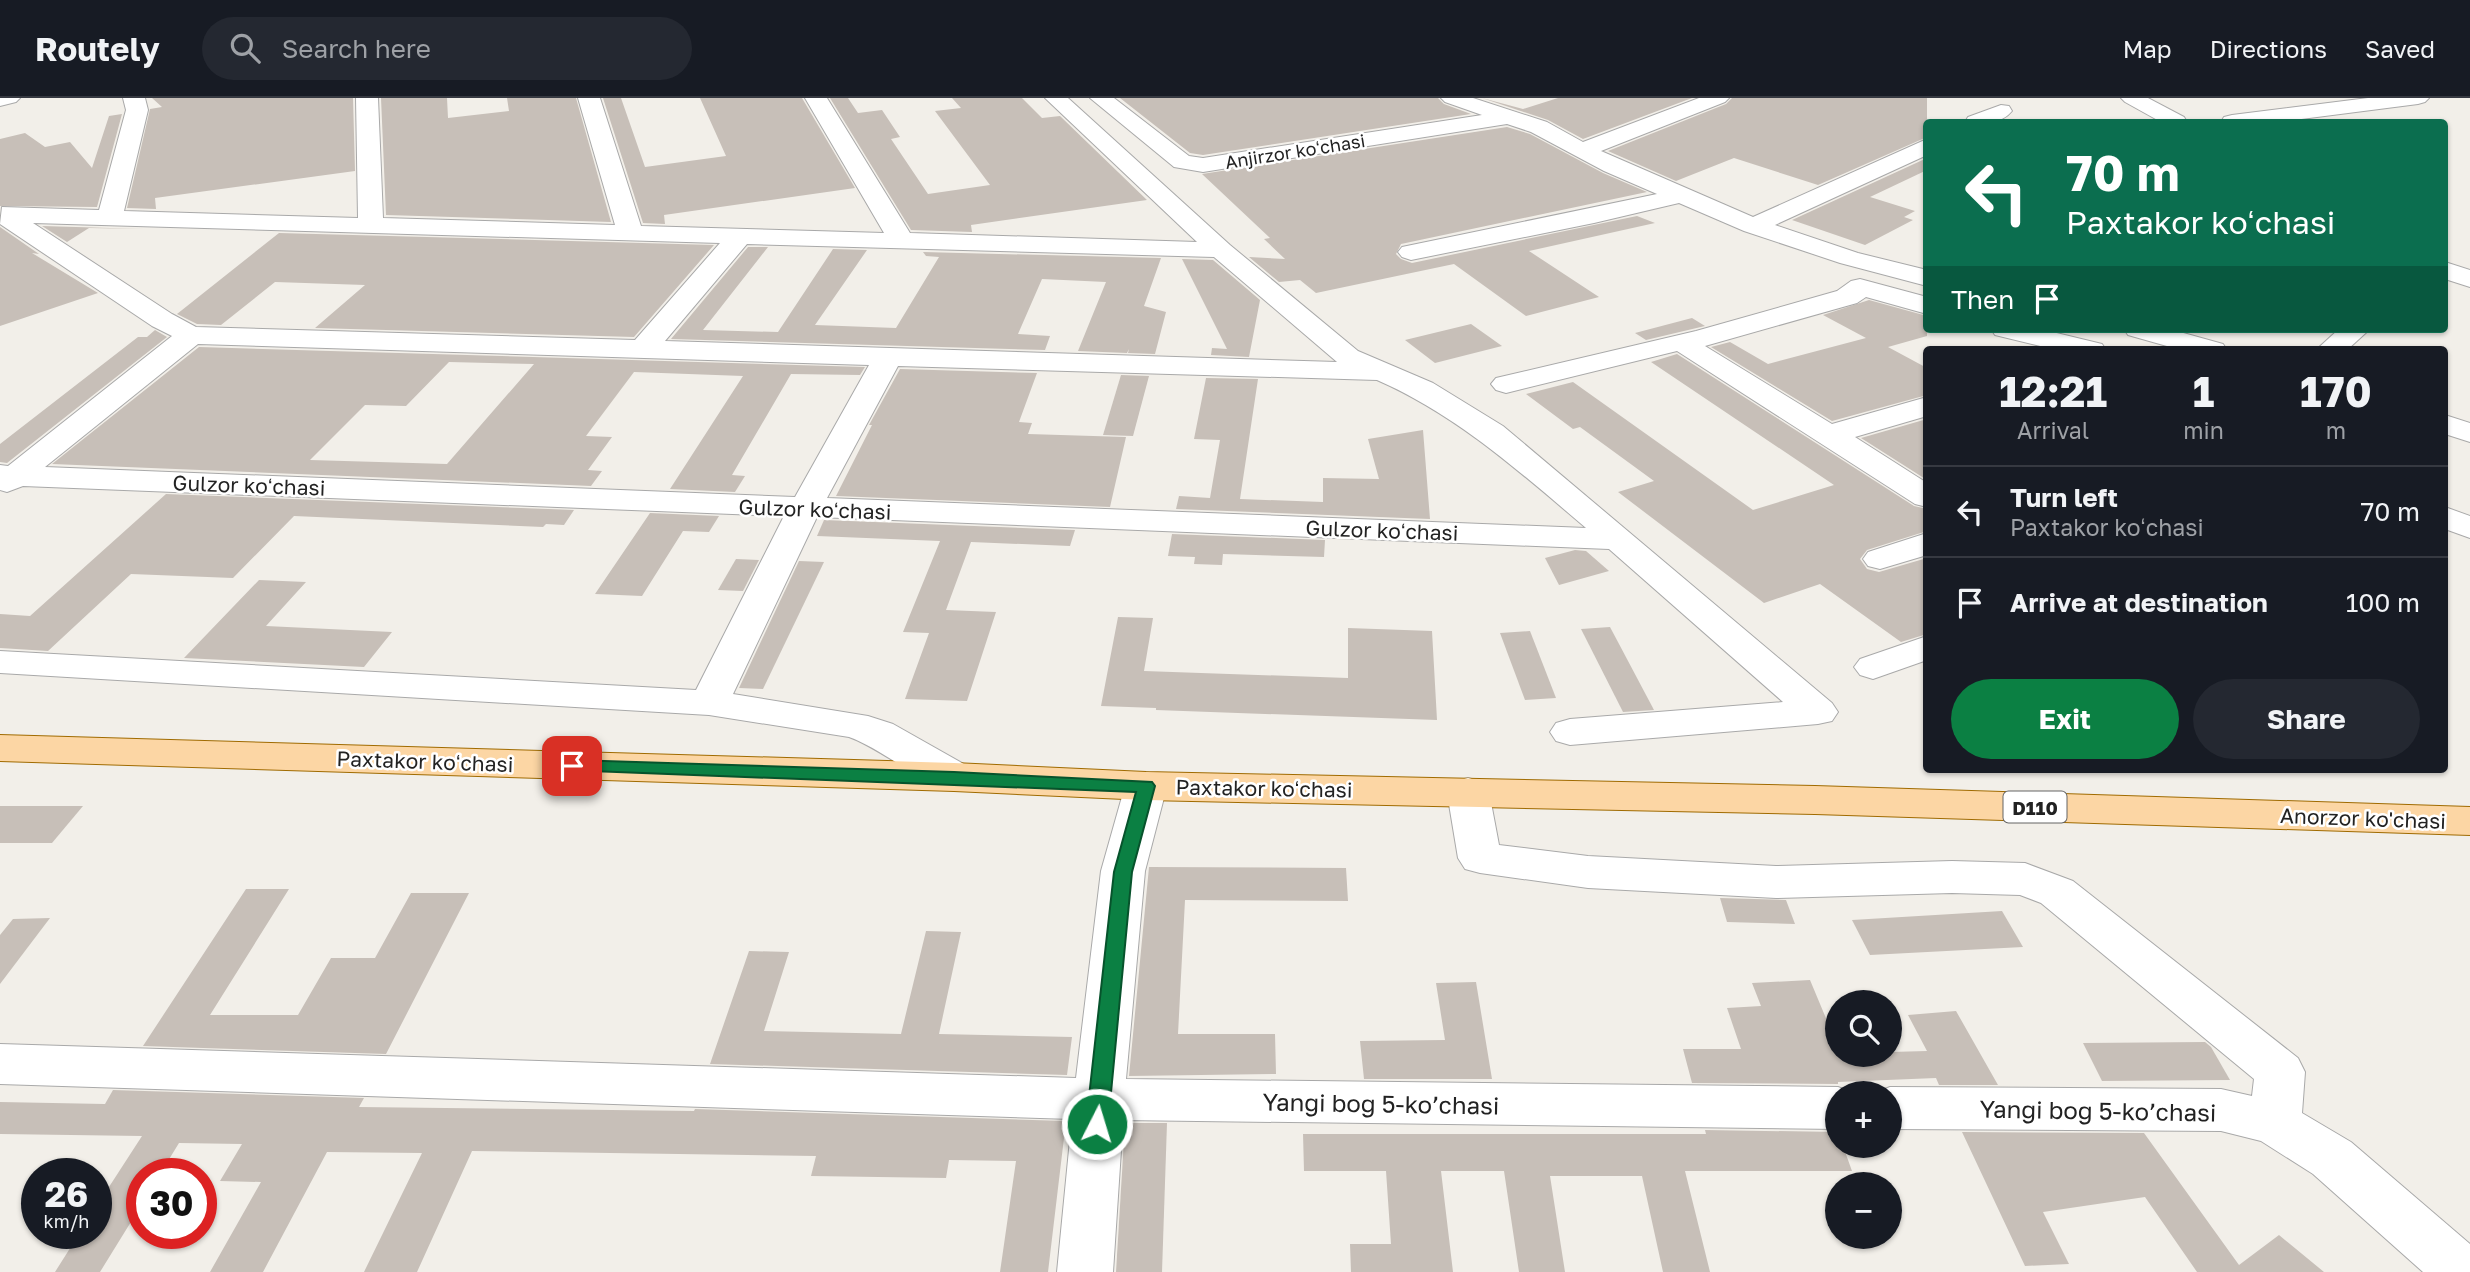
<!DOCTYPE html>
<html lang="en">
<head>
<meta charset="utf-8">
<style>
  body { margin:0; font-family:"Golos Text",sans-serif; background:#242831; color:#f1f3f6; height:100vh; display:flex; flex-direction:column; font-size:26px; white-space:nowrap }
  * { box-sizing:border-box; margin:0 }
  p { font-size:23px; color:#9ea1a6 }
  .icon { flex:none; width:38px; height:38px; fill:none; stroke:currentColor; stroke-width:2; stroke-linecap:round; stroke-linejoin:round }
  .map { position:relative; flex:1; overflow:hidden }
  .drawer { position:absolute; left:1923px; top:248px; width:525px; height:427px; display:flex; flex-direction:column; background:#171b24; border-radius:7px; box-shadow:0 2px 5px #0004 }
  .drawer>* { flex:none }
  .hud { position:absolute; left:1923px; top:21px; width:525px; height:214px; border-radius:7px; box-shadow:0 2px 5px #0004; background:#0b6e4f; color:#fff; overflow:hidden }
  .tools { position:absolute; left:1825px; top:892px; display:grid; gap:14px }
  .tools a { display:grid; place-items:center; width:77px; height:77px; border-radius:50%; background:#171b24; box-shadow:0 2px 5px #0004; font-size:35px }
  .speed { position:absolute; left:21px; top:1060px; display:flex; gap:14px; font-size:35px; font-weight:700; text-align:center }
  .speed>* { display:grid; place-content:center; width:91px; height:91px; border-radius:50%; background:#171b24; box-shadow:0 2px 5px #0004; line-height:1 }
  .speed small { font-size:18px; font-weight:400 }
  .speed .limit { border:10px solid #d22; background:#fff; color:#111 }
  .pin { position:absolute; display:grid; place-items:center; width:60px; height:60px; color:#fff; margin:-30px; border-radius:14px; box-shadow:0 4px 10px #0006 }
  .me { position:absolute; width:77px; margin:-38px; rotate:5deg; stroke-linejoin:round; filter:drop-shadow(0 0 5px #0008) }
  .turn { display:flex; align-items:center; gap:24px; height:147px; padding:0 28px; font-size:32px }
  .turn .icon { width:91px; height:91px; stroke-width:2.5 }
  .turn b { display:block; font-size:49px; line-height:60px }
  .then { display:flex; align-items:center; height:66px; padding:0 28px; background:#0003; gap:14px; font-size:26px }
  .eta { display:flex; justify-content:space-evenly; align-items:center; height:119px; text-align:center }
  .eta b { font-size:42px; font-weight:700; line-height:49px }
  .cta { display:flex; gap:14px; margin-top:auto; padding:14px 28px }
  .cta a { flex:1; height:80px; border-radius:42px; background:#0b8043; color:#fff; font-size:28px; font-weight:700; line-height:80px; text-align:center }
  .cta a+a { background:#242831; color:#f1f3f6 }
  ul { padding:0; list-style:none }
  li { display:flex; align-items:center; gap:21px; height:91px; padding:0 28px; border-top:2px solid #363941 }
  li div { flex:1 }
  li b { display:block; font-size:26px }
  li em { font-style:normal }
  header { display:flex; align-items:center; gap:42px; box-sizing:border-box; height:98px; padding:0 35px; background:#171b24; border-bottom:2px solid #363941 }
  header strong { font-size:33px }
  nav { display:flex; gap:38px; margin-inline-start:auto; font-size:24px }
  .search { width:490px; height:63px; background:#242831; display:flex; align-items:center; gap:18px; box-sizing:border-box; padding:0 24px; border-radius:38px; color:#9ea1a6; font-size:26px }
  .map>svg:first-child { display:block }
  .building { fill:#c7bfb8; fill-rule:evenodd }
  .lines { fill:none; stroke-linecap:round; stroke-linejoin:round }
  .minor-casing { stroke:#a9a9a9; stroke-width:2 }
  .major-casing { stroke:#a06b00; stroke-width:2 }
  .minor { fill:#fff; fill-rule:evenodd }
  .major { fill:#fcd6a4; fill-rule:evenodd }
  .route { fill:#0b8043; stroke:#07532c; stroke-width:2 }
  .labels { text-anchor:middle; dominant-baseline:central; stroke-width:5; stroke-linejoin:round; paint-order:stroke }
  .far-street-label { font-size:18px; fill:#222; stroke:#fff }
  .shield { fill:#fff; stroke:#646464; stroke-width:2 }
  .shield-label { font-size:19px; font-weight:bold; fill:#222 }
  .street-label { font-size:21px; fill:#222; stroke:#fff }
  .near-street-label { font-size:24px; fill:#222; stroke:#fff }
</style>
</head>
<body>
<header>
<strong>Routely</strong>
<div class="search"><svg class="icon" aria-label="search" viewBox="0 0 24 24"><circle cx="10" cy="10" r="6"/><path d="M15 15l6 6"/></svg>Search here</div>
<nav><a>Map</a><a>Directions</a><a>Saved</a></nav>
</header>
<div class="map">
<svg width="2470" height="1174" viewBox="0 0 2470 1174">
  <rect width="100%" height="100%" fill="#f2efe9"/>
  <g class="building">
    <path d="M 152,0 L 353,0 L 355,73 L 155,100 L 156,111 L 127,110 L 150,11 L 162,9 Z"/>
    <path d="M 381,0 L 447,0 L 448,20 L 509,13 L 507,0 L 576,0 L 611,124 L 386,117 Z"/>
    <path d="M 603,0 L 621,0 L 645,69 L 726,58 L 700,0 L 802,0 L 855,90 L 664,117 L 665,126 L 643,125 Z"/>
    <path d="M 830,0 L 848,0 L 858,15 L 882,12 L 900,39 L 891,41 L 928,96 L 990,87 L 935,13 L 961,10 L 952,0 L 1022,0 L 1042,20 L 1060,18 L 1147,102 L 971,127 L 972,134 L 911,132 Z"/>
    <path d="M 1120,0 L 1438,0 L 1444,6 L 1471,16 L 1203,57 L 1190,55 Z"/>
    <path d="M 1482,0 L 1523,11 L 1558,0 L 1692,0 L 1583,41 L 1548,22 Z"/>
    <path d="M 1732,0 L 1927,0 L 1927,39 L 1818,87 L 1734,60 L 1676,83 L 1608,53 L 1726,6 Z"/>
    <path d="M 122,16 L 97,109 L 0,108 L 0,41 L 25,35 L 45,49 L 70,44 L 92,70 L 109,18 Z"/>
    <path d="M 1507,29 L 1530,36 L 1603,75 L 1647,94 L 1401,146 L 1396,156 L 1401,161 L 1412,165 L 1637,118 L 1655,125 L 1529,153 L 1599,199 L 1526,218 L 1454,166 L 1316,195 L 1300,182 L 1279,184 L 1249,159 L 1285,161 L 1264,141 L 1270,140 L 1202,76 Z"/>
    <path d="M 1927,60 L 1927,72 L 1870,99 L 1915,113 L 1904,119 L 1913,122 L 1865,147 L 1792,122 Z"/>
    <path d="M 42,128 L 144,131 L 89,130 L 67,144 Z"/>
    <path d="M 0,129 L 39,156 L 32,155 L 98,195 L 0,228 Z"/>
    <path d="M 279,135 L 714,147 L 634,239 L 315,230 L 365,187 L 275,184 L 221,227 L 197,226 L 177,216 Z"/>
    <path d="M 748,149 L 768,149 L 703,232 L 778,234 L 833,151 L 867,152 L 815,227 L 896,230 L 939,159 L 926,158 L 923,154 L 1161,160 L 1144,208 L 1166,214 L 1155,256 L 1128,255 L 1129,251 L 1127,255 L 1078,253 L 1106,184 L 1042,181 L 1018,236 L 1050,238 L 1045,252 L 671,241 Z"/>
    <path d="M 1182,161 L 1213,162 L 1260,202 L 1249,259 L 1211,257 L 1212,250 L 1227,251 Z"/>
    <path d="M 1869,202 L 1927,218 L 1927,238 L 1888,249 L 1927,270 L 1927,297 L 1832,323 L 1711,249 L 1730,244 L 1768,266 L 1866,240 L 1823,217 Z"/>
    <path d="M 1692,220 L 1705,228 L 1646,242 L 1635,235 Z"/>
    <path d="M 1471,226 L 1502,248 L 1435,265 L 1405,242 Z"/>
    <path d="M 155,232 L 167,239 L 7,365 L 0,364 L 0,346 L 138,239 L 147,239 Z"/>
    <path d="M 199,249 L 865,269 L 860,277 L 791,276 L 732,377 L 745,378 L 735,394 L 670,391 L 743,278 L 634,274 L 586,338 L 612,339 L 588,372 L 602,373 L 591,388 L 52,366 ZM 449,264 L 534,266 L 447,366 L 310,362 L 365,307 L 406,308 Z"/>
    <path d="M 1677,256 L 1914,408 L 1927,411 L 1927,433 L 1867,452 L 1860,461 L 1867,471 L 1879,474 L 1927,460 L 1927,536 L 1901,544 L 1820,486 L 1764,505 L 1618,394 L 1654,383 L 1580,329 L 1573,331 L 1526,296 L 1573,284 L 1753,412 L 1834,387 L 1651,264 Z"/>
    <path d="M 900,271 L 1037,275 L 1019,324 L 1032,325 L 1028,336 L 1126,339 L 1110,409 L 836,398 L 872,327 L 869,327 Z"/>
    <path d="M 1121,277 L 1149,278 L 1133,338 L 1103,337 Z"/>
    <path d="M 1206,280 L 1258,281 L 1240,401 L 1323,404 L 1323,380 L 1379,381 L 1368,341 L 1423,332 L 1430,421 L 1176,411 L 1179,398 L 1210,400 L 1220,342 L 1194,341 Z"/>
    <path d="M 1927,321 L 1927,382 L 1861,340 Z"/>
    <path d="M 166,396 L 574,412 L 564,427 L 546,426 L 543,429 L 294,418 L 233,480 L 131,476 L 48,553 L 0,550 L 0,516 L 30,518 Z"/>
    <path d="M 650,415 L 719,418 L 709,434 L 683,433 L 642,498 L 595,496 Z"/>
    <path d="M 824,422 L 1075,432 L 1070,448 L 971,444 L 946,512 L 996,514 L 967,603 L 905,601 L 929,535 L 903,534 L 940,443 L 817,438 Z"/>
    <path d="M 1172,436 L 1325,442 L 1324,459 L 1223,456 L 1222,467 L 1194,466 L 1195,459 L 1168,458 Z"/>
    <path d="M 1575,452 L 1586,453 L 1609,473 L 1559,487 L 1545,460 Z"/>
    <path d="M 736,461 L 759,462 L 743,493 L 718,492 Z"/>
    <path d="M 799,463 L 824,464 L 763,591 L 739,590 Z"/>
    <path d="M 259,482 L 306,484 L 266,528 L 392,534 L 364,569 L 184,560 Z"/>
    <path d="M 1118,519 L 1153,520 L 1144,573 L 1348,580 L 1348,530 L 1432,533 L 1437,622 L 1156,612 L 1156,610 L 1101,608 Z"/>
    <path d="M 1610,529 L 1654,612 L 1623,614 L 1581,531 Z"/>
    <path d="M 1530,533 L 1556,600 L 1525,602 L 1500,535 Z"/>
    <path d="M 0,708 L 83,708 L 52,745 L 0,745 Z"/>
    <path d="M 1149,769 L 1346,770 L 1348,803 L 1185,802 L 1178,936 L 1275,936 L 1276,976 L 1129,978 Z"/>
    <path d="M 246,791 L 289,791 L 210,917 L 298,917 L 331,860 L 375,860 L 411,795 L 469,795 L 386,956 L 143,948 Z"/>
    <path d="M 1720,800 L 1786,802 L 1795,826 L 1727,824 Z"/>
    <path d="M 2002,813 L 2023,849 L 1870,857 L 1852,822 Z"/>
    <path d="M 50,820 L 0,886 L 0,837 L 13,821 Z"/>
    <path d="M 926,833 L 961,834 L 939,936 L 1072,939 L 1067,977 L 710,966 L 749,853 L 789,854 L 764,933 L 901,936 Z"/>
    <path d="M 1810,882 L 1838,949 L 1838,957 L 1890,957 L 1890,954 L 1927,953 L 1908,917 L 1956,913 L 1998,987 L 1939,987 L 1936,980 L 1838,984 L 1838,986 L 1692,985 L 1683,951 L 1741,951 L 1727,910 L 1761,908 L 1752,885 Z"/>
    <path d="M 1476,884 L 1492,981 L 1364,981 L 1360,943 L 1445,942 L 1436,885 Z"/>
    <path d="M 2205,944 L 2211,949 L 2230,982 L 2102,983 L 2083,945 Z"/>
    <path d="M 113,992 L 364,1000 L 359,1009 L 694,1013 L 695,1011 L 1066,1023 L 1048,1174 L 1000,1174 L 1016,1063 L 949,1062 L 946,1080 L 811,1078 L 816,1058 L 472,1053 L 417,1174 L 364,1174 L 422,1055 L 327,1054 L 263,1174 L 210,1174 L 261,1084 L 220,1083 L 242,1046 L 179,1045 L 160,1076 L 142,1076 L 142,1106 L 100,1174 L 55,1174 L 79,1136 L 96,1136 L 96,1109 L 142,1038 L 0,1036 L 0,1004 L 105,1006 Z"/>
    <path d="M 1125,1025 L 1167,1025 L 1162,1174 L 1116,1174 Z"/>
    <path d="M 1705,1032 L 1838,1034 L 1838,1048 L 1843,1048 L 1852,1073 L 1685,1073 L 1710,1174 L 1663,1174 L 1642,1078 L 1550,1078 L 1565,1174 L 1519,1174 L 1504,1073 L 1441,1073 L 1453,1174 L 1351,1174 L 1350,1146 L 1391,1146 L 1386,1073 L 1304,1073 L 1303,1036 L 1706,1036 Z"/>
    <path d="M 1962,1034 L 2144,1035 L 2239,1167 L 2279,1137 L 2324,1174 L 2197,1174 L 2145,1099 L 2043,1114 L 2069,1166 L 2025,1168 Z"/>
  </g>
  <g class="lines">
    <g class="minor-casing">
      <g id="minor">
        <path d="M 0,0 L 20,0 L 16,4 L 0,8 Z"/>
        <path d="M 123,0 L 145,0 L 148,12 L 124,113 L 358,120 L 356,0 L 378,0 L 383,120 L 615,127 L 578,0 L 600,0 L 641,128 L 884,135 L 805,0 L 827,0 L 910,135 L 1197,144 L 1045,0 L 1068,0 L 1230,147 L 1358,253 L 1433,285 L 1503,328 L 1832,605 L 1838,614 L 1832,623 L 1818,626 L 1570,647 L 1556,643 L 1550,634 L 1556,625 L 1570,621 L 1783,604 L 1609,451 L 817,419 L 733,596 L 868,618 L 893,626 L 969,669 L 975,679 L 969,689 C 964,690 957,693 952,692 C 928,690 879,649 849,639 L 709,617 L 0,575 L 0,553 L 696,592 L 784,418 L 23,388 L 7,394 L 0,392 L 0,367 L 8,368 L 172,238 L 152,228 L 0,126 L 2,109 L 99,112 L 126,12 ZM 33,125 L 720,145 L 635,242 L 196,229 L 172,216 ZM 747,146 L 1214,159 L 1337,264 L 665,243 ZM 198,246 L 869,267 L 795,399 L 45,369 ZM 898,268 L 1377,282 C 1457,317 1520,374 1586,430 L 827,400 Z"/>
        <path d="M 1090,0 L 1114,0 L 1189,58 L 1203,60 L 1482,17 L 1445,4 L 1441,0 L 1473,0 L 1547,24 L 1583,44 L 1699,0 L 1729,0 L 1725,4 L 1601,53 L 1753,119 L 1927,41 L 1927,57 L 1775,127 L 1858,155 L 1927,172 L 1927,188 L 1840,165 L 1744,133 L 1679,105 L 1594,125 L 1411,162 L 1402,159 L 1398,154 L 1402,149 L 1657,96 L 1604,73 L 1531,34 L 1507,26 L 1203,74 L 1174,69 Z"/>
        <path d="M 2121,0 L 2148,0 L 2184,19 L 2187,24 L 2161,24 L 2125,4 Z"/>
        <path d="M 2368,0 L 2429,0 L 2425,4 L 2418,6 L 2278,24 L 2221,24 L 2224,19 L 2232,17 Z"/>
        <path d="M 2001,7 L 2009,8 L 2012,13 C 2001,27 1981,25 1965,24 L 1968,19 Z"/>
        <path d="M 2445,164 L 2470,172 L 2470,189 L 2445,181 Z"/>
        <path d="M 1860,181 L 1927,199 L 1927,216 L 1866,199 L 1857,205 L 1705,248 L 1832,326 L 1927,299 L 1927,318 L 1855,339 L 1927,385 L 1927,409 L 1915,406 L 1677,253 L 1506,295 L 1496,292 L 1491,286 L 1496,280 L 1696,233 L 1837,193 L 1851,183 Z"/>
        <path d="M 1991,231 L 2040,231 L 2102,246 L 2106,252 L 2057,252 L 1995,237 Z"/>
        <path d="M 2124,231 L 2169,231 L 2223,246 L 2227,252 L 2181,252 L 2128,237 Z"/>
        <path d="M 2339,231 L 2370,231 L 2347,252 L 2316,252 Z"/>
        <path d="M 2445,317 L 2470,325 L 2470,344 L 2445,336 Z"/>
        <path d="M 2445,409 L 2470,418 L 2470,440 L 2445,431 Z"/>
        <path d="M 1927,435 L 1927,457 L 1880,471 L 1868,468 L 1863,461 L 1868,454 Z"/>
        <path d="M 1927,538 L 1927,562 L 1873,581 L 1860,577 L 1854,569 L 1860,561 Z"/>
        <path d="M 1146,674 L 1161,678 L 1167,688 L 1145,773 L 1126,981 L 1838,989 L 1856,996 L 1838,996 L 1838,1031 L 1123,1022 L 1113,1174 L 1057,1174 L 1072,1021 L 0,986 L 0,946 L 1076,980 L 1101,773 L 1125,688 L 1131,678 Z"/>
        <path d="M 1468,680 L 1483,684 L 1489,694 L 1499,747 L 1588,758 L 1776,768 L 1952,763 L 2025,765 L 2073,783 L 2298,960 L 2305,974 L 2302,1015 L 2351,1044 L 2470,1146 L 2470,1174 L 2423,1174 L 2313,1076 L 2261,1043 L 2221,1033 L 1890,1031 L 1890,996 L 1872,996 L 1890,989 L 2221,991 L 2252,998 L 2254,981 L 2041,805 L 2020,797 L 1952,795 L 1776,800 L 1588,790 L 1480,775 L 1465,771 L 1458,760 L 1447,694 L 1453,684 Z"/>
      </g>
    </g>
    <g class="major-casing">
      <path id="major" d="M 0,637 L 954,665 L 1146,674 L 1815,688 L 2470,709 L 2470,737 L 1815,716 L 1146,702 L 954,693 L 0,663 Z"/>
    </g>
    <use href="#minor" class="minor"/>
    <use href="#major" class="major"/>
  </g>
  <path class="route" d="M 572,662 L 954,674 L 1152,684 L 1155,688 L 1132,774 L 1108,1026 L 1104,1032 L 1097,1034 L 1089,1032 L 1086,1026 L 1114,774 L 1136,694 L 566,672 L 564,668 L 566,664 Z"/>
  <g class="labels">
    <g class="far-street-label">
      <text transform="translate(1295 53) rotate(-9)">Anjirzor koʻchasi</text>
    </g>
    <rect class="shield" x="2003.5" y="693.5" width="63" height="31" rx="5"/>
    <g class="shield-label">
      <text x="2035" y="709">D110</text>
    </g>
    <g class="street-label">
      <text transform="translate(249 387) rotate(2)">Gulzor koʻchasi</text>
      <text transform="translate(815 411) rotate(2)">Gulzor koʻchasi</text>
      <text transform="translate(1382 432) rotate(2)">Gulzor koʻchasi</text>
      <text transform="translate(425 663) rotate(2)">Paxtakor koʻchasi</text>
      <text transform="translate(1264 690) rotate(1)">Paxtakor koʻchasi</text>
      <text transform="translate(2363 720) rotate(2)">Anorzor ko'chasi</text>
    </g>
    <g class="near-street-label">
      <text transform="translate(1381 1005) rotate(1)">Yangi bog 5-koʼchasi</text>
      <text transform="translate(2098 1012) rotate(1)">Yangi bog 5-koʼchasi</text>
    </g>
  </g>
</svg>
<div class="tools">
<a><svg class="icon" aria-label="search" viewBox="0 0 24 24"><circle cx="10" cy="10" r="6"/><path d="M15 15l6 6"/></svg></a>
<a>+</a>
<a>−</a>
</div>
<div class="speed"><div>26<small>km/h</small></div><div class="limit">30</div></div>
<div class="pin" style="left:572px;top:668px;background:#d93025"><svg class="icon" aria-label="arrive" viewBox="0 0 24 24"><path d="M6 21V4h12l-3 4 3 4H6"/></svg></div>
<svg class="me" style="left:1097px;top:1026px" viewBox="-20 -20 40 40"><circle r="17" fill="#0b8043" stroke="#fff" stroke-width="3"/><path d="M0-11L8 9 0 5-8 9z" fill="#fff"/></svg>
<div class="hud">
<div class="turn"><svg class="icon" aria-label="left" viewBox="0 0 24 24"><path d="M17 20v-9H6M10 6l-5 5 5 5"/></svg><div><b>70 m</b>Paxtakor koʻchasi</div></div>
<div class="then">Then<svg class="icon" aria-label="arrive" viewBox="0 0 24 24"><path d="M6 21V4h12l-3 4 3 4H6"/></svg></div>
</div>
<section class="drawer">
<div class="eta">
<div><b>12:21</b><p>Arrival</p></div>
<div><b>1</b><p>min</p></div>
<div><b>170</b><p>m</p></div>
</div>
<ul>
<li><svg class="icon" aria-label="left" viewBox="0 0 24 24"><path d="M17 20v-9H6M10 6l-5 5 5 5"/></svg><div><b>Turn left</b><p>Paxtakor koʻchasi</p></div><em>70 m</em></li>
<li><svg class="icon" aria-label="arrive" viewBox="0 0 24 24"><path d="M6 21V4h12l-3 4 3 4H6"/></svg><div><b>Arrive at destination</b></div><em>100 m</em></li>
</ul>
<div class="cta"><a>Exit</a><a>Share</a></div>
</section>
</div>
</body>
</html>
